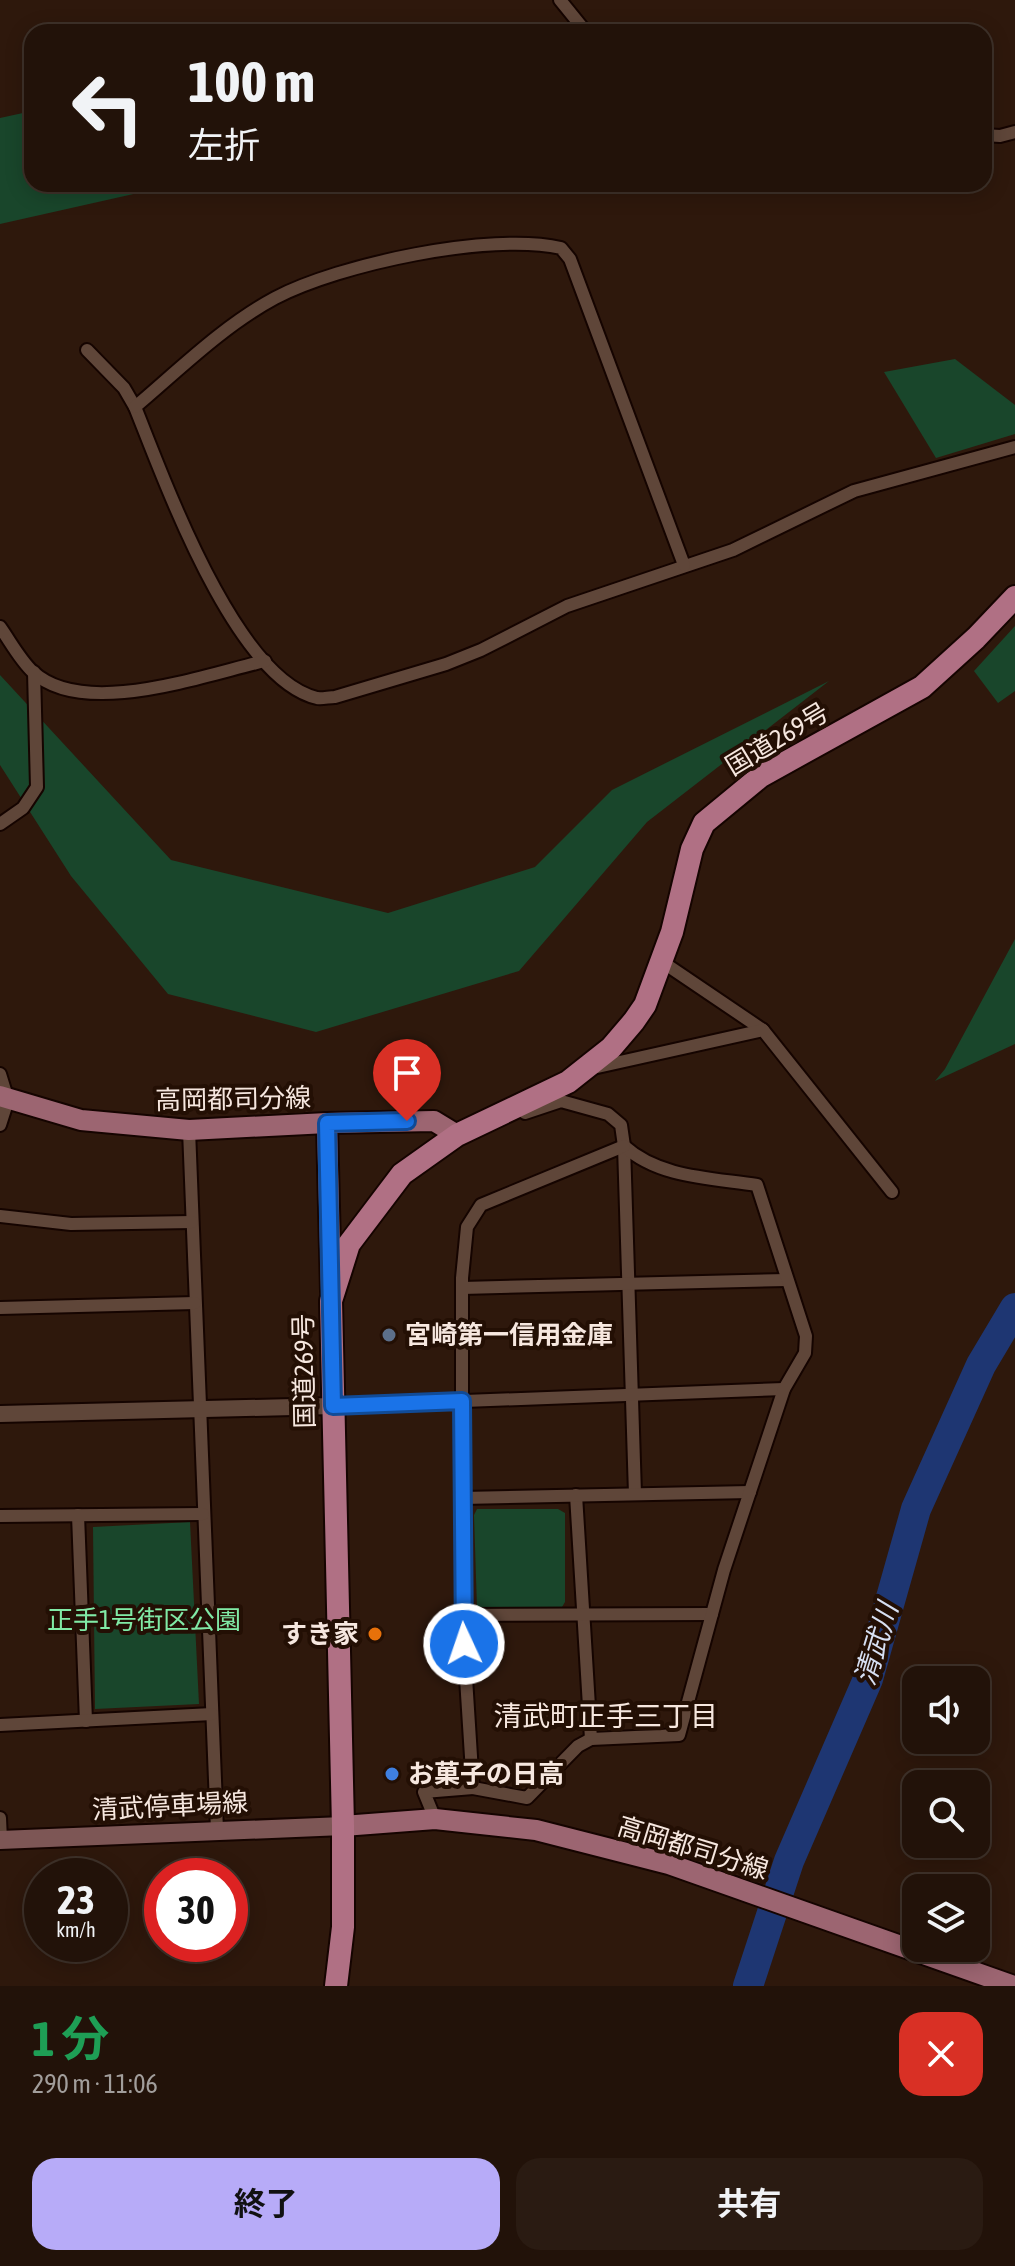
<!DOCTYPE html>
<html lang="ja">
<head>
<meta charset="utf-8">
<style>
  body { margin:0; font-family:"Asap Condensed","Noto Sans JP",sans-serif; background:#2a1b12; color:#f1f3f6; height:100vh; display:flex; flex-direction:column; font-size:30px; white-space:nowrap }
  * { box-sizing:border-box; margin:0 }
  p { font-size:26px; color:#a29e9c }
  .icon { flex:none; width:44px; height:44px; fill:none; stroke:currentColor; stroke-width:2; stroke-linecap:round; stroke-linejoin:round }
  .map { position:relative; height:1986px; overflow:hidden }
  .panel { display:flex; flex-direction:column; background:#221209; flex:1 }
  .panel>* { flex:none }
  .guide { position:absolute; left:24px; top:24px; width:968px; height:168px; border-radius:24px; box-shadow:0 4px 20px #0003,0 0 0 2px #3f322a; background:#221209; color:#f1f3f6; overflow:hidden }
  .buttons { position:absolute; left:902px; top:1666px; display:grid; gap:16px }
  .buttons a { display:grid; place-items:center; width:88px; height:88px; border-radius:16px; background:#221209; box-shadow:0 4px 20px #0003,0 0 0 2px #3f322a; font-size:40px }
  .speed { position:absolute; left:24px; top:1858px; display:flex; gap:16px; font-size:40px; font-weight:700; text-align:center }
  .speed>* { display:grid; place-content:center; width:104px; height:104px; border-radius:50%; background:#221209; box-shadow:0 4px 20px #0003,0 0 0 2px #3f322a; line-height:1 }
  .speed small { font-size:20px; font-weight:400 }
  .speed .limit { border:12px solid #d22; background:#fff; color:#111 }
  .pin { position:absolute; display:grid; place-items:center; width:68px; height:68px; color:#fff; margin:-82px -34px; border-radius:50% 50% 50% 0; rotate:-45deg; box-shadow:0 0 8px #0007 }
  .pin .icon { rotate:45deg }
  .me { position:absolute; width:88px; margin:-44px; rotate:357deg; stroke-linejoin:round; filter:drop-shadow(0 0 6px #0008) }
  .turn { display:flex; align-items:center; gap:28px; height:168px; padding:0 32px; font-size:36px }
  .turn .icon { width:104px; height:104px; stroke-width:2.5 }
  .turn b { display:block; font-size:56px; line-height:68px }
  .round { display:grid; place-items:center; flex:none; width:84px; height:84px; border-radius:24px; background:#2a1b12 }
  .headline { display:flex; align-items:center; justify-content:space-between; height:136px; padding:0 32px }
  h1 { font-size:48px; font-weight:700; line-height:60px; color:#1e9e55 }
  .button { display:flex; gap:16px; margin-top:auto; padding:16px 32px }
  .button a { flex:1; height:92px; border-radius:24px; background:#b7abf8; color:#111; font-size:32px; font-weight:700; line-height:92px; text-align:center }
  .button a+a { background:#2a1b12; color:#f1f3f6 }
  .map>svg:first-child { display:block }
  .green { fill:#19462b }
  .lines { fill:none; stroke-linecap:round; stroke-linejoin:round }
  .river { stroke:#1e3672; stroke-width:30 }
  .minor-casing { stroke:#150400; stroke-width:16 }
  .tertiary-casing { stroke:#150400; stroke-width:20 }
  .secondary-casing { stroke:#150400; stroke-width:22 }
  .primary-casing { stroke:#150400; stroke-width:24 }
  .trunk-casing { stroke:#150400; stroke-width:26 }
  .minor { stroke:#5f4639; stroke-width:12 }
  .tertiary { stroke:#5f4639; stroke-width:16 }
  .secondary { stroke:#7d5655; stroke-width:18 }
  .primary { stroke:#9c6571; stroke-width:20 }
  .trunk { stroke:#b07084; stroke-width:22 }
  .route-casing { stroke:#114b97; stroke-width:20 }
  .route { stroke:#1a73e8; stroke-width:14 }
  .service-dot { fill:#5c6f8a; stroke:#230f04; stroke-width:3 }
  .food-dot { fill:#e8710a; stroke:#230f04; stroke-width:3 }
  .shop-dot { fill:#3f7fe0; stroke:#230f04; stroke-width:3 }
  .labels { text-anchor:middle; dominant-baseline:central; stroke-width:8; stroke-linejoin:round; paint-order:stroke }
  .street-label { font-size:26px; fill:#f6e7df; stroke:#230f04 }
  .poi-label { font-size:26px; font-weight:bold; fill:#f6e7df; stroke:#230f04; text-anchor:start }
  .park-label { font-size:26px; fill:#81eaa6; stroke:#230f04 }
  .water-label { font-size:28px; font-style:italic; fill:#d6dff2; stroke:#230f04 }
  .neighbourhood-label { font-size:28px; fill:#f6e7df; stroke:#230f04 }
</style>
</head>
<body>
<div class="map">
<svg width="1015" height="1986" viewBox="0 0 1015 1986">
  <rect width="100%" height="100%" fill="#2e180c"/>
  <g class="green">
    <path d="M 32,111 L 32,184 L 178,184 L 0,224 L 0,118 Z"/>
    <path d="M 955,359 L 1015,405 L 1015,434 L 936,458 L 884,372 Z"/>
    <path d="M 1015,626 L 1015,691 L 998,703 L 974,671 Z"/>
    <path d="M 0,675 L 171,860 L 388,913 L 535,867 L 612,790 L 829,681 L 647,822 L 519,971 L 316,1032 L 168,994 L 71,876 L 0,765 Z"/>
    <path d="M 1015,939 L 1015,1044 L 935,1081 L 945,1069 Z"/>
    <path d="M 477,1509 L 558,1509 L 565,1513 L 565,1602 L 562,1607 L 477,1608 L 474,1515 Z"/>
    <path d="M 190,1522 L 199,1704 L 95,1709 L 93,1527 Z"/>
  </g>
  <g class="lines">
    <path class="river" d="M 748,1986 L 789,1861 L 868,1679 L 916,1509 L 981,1365 L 1015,1308"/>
    <g class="minor-casing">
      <g id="minor">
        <path d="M 560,0 L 586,32"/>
        <path d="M 984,135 L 1000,136 L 1015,132"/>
        <path d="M 730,184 L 750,184"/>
        <path d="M 87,350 L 124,388 L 135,407 C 164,479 235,679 317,698 C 322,699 329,697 335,697 L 446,664 L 481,650 L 567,606 L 733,550 L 854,491 L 1015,447"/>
        <path d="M 135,407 C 180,369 223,326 275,298 C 340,264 490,232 561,248 L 570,259 L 684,565"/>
        <path d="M 0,627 C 10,641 20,660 33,672 C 84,719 204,675 265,661"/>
        <path d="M 0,824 L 23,808 L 37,787 L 34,672"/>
        <path d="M 661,961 L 763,1030"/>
        <path d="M 593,1068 L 763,1030 L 892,1192"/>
        <path d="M 0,1074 L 8,1100 L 0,1125"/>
        <path d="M 525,1113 L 561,1101 L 608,1114 L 621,1125 L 624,1146 L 635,1494"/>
        <path d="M 189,1130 L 217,1830"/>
        <path d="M 0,1216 L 71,1224 L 192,1222"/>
        <path d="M 462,1288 L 787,1280"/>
        <path d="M 0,1308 L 195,1303"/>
        <path d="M 333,1406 L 784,1389"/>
        <path d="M 576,1495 L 591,1739"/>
        <path d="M 462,1498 L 750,1492"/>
        <path d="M 78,1515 L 86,1721"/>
        <path d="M 0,1516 L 203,1514"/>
        <path d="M 462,1615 L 712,1614"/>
        <path d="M 0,1725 L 212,1714"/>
        <path d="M 473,1788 L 527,1798 L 578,1746 L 591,1739 L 679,1735 L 724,1570 L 784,1389 L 805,1353 L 806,1336 L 757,1185 C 712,1178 659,1178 624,1146"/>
        <path d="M 0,1818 L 1,1840"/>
        <path d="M 435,1819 L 424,1792 L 473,1788 L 462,1615 L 462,1278 L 467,1227 L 481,1205 L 624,1146"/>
      </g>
    </g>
    <g class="tertiary-casing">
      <path id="tertiary" d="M 0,1414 L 333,1406"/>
    </g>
    <g class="secondary-casing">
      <path id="secondary" d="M 0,1840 L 343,1826"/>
    </g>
    <g class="primary-casing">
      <g id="primary">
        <path d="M 0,1096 L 81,1120 L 189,1130 L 327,1123 L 434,1121 L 457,1135"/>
        <path d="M 327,1123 L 331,1291"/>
        <path d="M 343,1826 L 435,1819 L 536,1830 L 669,1864 L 1014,1986"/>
      </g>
    </g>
    <g class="trunk-casing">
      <path id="trunk" d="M 336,1986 L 343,1927 L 343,1826 L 331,1301 L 349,1244 L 402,1174 L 457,1135 L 568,1082 L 611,1048 L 634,1021 L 645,1005 L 672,932 L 692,849 L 704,823 L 761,776 L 922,687 L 976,638 L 1015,597"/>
    </g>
    <use href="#minor" class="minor"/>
    <use href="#tertiary" class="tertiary"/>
    <use href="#secondary" class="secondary"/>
    <use href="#primary" class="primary"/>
    <use href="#trunk" class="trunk"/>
  </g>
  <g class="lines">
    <g class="route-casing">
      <path id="route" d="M 407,1121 L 327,1123 L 333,1406 L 462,1401 L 464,1644"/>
    </g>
    <use href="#route" class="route"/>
  </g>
  <circle class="service-dot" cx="389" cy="1335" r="8"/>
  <circle class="food-dot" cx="375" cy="1634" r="8"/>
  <circle class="shop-dot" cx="392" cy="1774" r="8"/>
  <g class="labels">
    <g class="street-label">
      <text transform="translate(777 739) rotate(-31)">国道269号</text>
      <text transform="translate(233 1099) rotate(-1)">高岡都司分線</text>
      <text transform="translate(304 1371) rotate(-91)">国道269号</text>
      <text transform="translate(170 1806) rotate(-3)">清武停車場線</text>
      <text transform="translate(693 1848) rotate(17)">高岡都司分線</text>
    </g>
    <g class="poi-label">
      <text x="405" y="1335">宮崎第一信用金庫</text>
      <text x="359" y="1634" text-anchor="end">すき家</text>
      <text x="408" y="1774">お菓子の日高</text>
    </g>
    <g class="park-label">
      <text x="144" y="1620">正手1号街区公園</text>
    </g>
    <g class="water-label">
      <text transform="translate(876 1644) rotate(-73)">清武川</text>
    </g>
    <g class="neighbourhood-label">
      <text x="606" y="1716">清武町正手三丁目</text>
    </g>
  </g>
</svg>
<div class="buttons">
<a><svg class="icon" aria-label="sound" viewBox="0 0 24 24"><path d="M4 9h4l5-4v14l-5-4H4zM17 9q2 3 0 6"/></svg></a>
<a><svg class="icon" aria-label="search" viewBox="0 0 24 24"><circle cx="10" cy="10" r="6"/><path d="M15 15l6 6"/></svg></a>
<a><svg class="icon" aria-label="layers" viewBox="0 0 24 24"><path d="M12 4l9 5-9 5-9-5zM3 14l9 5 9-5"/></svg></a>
</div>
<div class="speed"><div>23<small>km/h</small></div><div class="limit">30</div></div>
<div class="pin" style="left:407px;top:1121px;background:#d93025"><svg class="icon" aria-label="arrive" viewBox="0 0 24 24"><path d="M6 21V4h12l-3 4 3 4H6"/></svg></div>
<svg class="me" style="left:464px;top:1644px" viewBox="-20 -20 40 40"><circle r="17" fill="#1a73e8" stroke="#fff" stroke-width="3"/><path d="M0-11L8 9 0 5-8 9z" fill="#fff"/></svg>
<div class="guide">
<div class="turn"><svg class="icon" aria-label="left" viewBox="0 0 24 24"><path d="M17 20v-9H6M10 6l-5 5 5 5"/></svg><div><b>100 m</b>左折</div></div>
</div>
</div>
<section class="panel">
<div class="headline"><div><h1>1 分</h1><p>290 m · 11:06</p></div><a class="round" style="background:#d93025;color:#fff"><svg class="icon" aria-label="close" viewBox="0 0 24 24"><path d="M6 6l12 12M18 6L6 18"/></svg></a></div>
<div class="button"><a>終了</a><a>共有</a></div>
</section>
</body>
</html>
